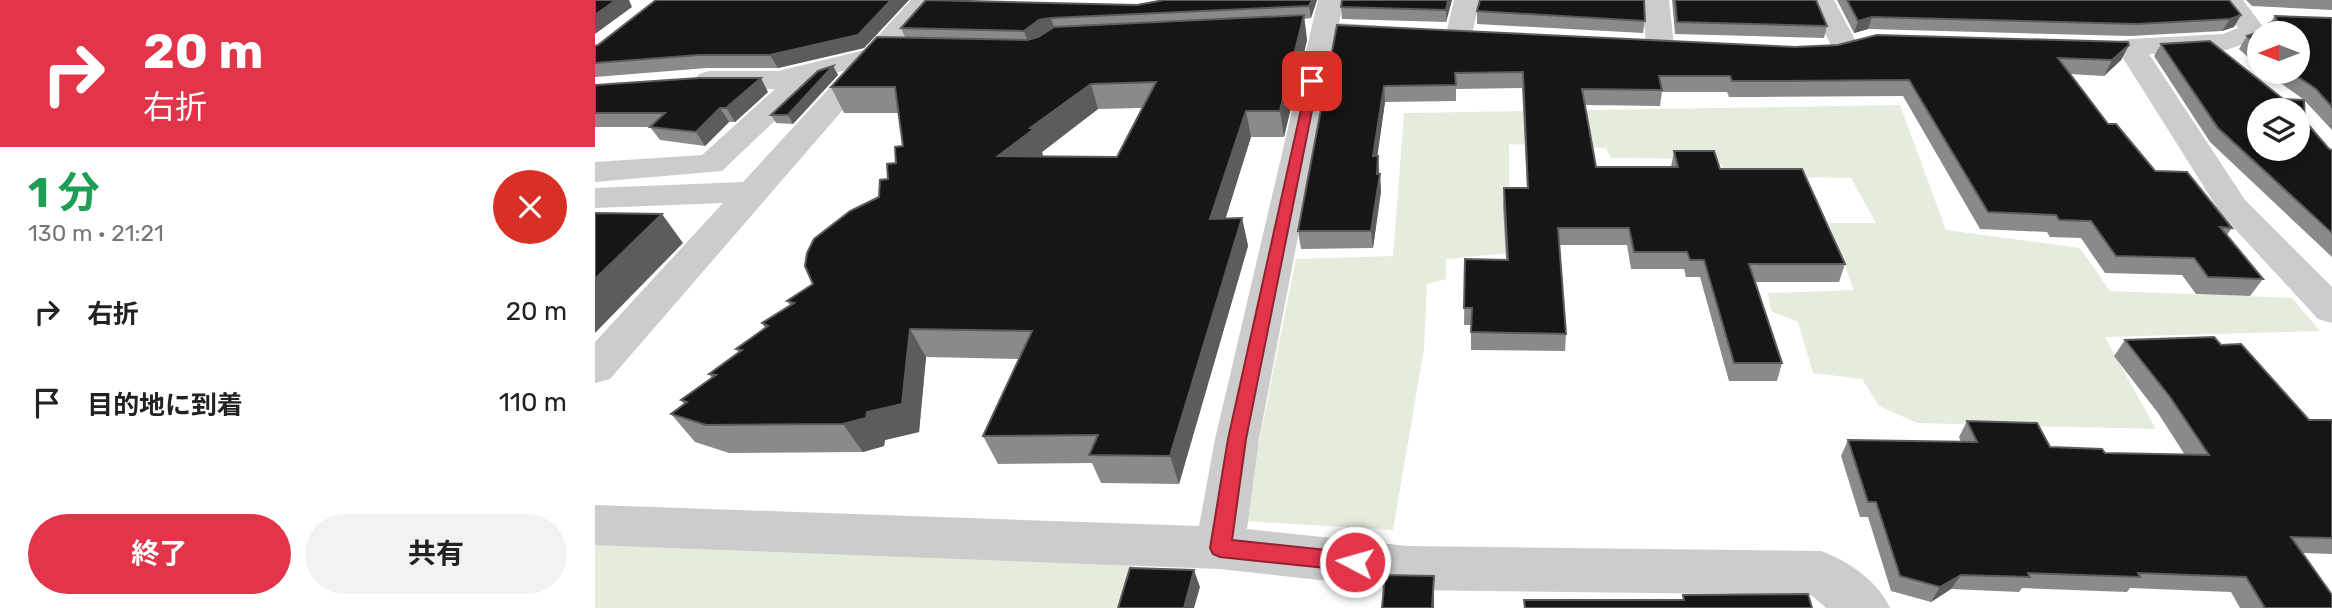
<!DOCTYPE html>
<html lang="ja">
<head>
<meta charset="utf-8">
<style>
  body { margin:0; font-family:Rubik,"Noto Sans JP",sans-serif; background:#f2f2f2; color:#222; height:100vh; display:flex; flex-direction:column; font-size:26px; white-space:nowrap }
  * { box-sizing:border-box; margin:0 }
  p { font-size:23px; color:#767676 }
  .icon { flex:none; width:38px; height:38px; fill:none; stroke:currentColor; stroke-width:2; stroke-linecap:round; stroke-linejoin:round }
  .map { position:relative; flex:1; overflow:hidden }
  .side { display:flex; flex-direction:column; background:#fff; width:595px }
  .side>* { flex:none }
  .banner { background:#e23549; color:#fff; overflow:hidden }
  .needle { width:46px; rotate:270deg }
  .tools { position:absolute; left:1652px; top:21px; display:grid; gap:14px }
  .tools a { display:grid; place-items:center; width:63px; height:63px; border-radius:50%; background:#fff; box-shadow:0 4px 10px #0003; font-size:35px }
  .pin { position:absolute; display:grid; place-items:center; width:60px; height:60px; color:#fff; margin:-30px; border-radius:14px; box-shadow:0 4px 10px #0006 }
  .me { position:absolute; width:77px; margin:-38px; rotate:276deg; stroke-linejoin:round; filter:drop-shadow(0 0 5px #0008) }
  .turn { display:flex; align-items:center; gap:24px; height:147px; padding:0 28px; font-size:32px }
  .turn .icon { width:91px; height:91px; stroke-width:2.5 }
  .turn b { display:block; font-size:49px; line-height:60px }
  .round { display:grid; place-items:center; flex:none; width:74px; height:74px; border-radius:37px; background:#f2f2f2 }
  .summary { display:flex; align-items:center; justify-content:space-between; height:119px; padding:0 28px }
  h1 { font-size:42px; font-weight:700; line-height:52px; color:#1e9e55 }
  .cta { display:flex; gap:14px; margin-top:auto; padding:14px 28px }
  .cta a { flex:1; height:80px; border-radius:42px; background:#e23549; color:#fff; font-size:28px; font-weight:700; line-height:80px; text-align:center }
  .cta a+a { background:#f2f2f2; color:#222 }
  ul { padding:0; list-style:none }
  li { display:flex; align-items:center; gap:21px; height:91px; padding:0 28px }
  li div { flex:1 }
  li b { display:block; font-size:26px }
  li em { font-style:normal }
  main { display:flex; flex:1; min-height:0 }
  .map>svg:first-child { display:block }
  .green { fill:#e6ecdd }
  .lines { fill:none; stroke-linecap:round; stroke-linejoin:round }
  .minor { fill:#ccc; fill-rule:evenodd }
  .wall { fill:#8a8a8a; fill-rule:evenodd }
  .shaded-wall { fill:#5c5c5c }
  .building { fill:#161616; stroke:#5c5c5c; stroke-width:2; fill-rule:evenodd }
  .route { fill:#e23549; stroke:#93222f; stroke-width:2 }
</style>
</head>
<body>
<main>
<section class="side">
<div class="banner">
<div class="turn"><svg class="icon" aria-label="right" viewBox="0 0 24 24"><path d="M7 20v-9h11M14 6l5 5-5 5"/></svg><div><b>20 m</b>右折</div></div>
</div>
<div class="summary"><div><h1>1 分</h1><p>130 m · 21:21</p></div><a class="round" style="background:#d93025;color:#fff"><svg class="icon" aria-label="close" viewBox="0 0 24 24"><path d="M6 6l12 12M18 6L6 18"/></svg></a></div>
<ul>
<li><svg class="icon" aria-label="right" viewBox="0 0 24 24"><path d="M7 20v-9h11M14 6l5 5-5 5"/></svg><div><b>右折</b></div><em>20 m</em></li>
<li><svg class="icon" aria-label="arrive" viewBox="0 0 24 24"><path d="M6 21V4h12l-3 4 3 4H6"/></svg><div><b>目的地に到着</b></div><em>110 m</em></li>
</ul>
<div class="cta"><a>終了</a><a>共有</a></div>
</section>
<div class="map">
<svg width="1737" height="608" viewBox="0 0 1737 608">
  <rect width="100%" height="100%" fill="#fff"/>
  <g class="green">
    <path d="M 1305,105 L 1351,230 L 1485,248 L 1515,291 L 1697,298 L 1725,331 L 1510,337 L 1561,429 L 1322,423 L 1284,406 L 1267,379 L 1218,373 L 1203,322 L 1176,311 L 1173,293 L 1259,290 L 1234,223 L 1281,223 L 1256,178 L 1134,176 L 1122,159 L 1016,158 L 1011,148 L 914,144 L 915,253 L 851,259 L 851,279 L 832,284 L 829,349 L 798,530 L 648,521 L 701,259 L 798,256 L 809,113 Z"/>
    <path d="M 0,544 L 540,562 L 524,608 L 0,608 Z"/>
  </g>
  <g class="lines">
    <g class="minor">
      <path d="M 316,0 L 343,0 L 15,379 L 0,383 L 0,342 L 128,203 L 0,208 L 0,188 L 148,182 L 251,70 L 226,77 L 127,171 L 0,182 L 0,162 L 107,155 L 180,89 L 114,89 L 104,86 L 100,80 L 104,74 L 114,71 L 183,71 L 270,50 Z"/>
      <path d="M 723,0 L 749,0 L 744,23 L 802,27 L 806,33 L 802,39 L 793,41 L 741,39 L 664,439 L 652,529 L 813,546 L 1226,551 C 1253,561 1283,581 1295,608 L 1231,608 L 1216,595 L 813,590 L 625,569 L 0,545 L 0,505 L 604,526 L 620,439 Z"/>
      <path d="M 859,0 L 885,0 L 877,34 L 873,40 L 864,42 L 855,40 L 851,34 Z"/>
      <path d="M 1048,0 L 1074,0 L 1079,45 L 1075,51 L 1065,53 L 1055,51 L 1051,45 Z"/>
      <path d="M 1213,0 L 1239,0 L 1265,49 L 1261,55 L 1251,57 L 1241,55 Z"/>
      <path d="M 1621,0 L 1648,0 L 1672,32 L 1664,33 L 1664,39 L 1631,50 L 1554,54 L 1650,200 L 1737,287 L 1737,323 L 1723,319 L 1626,214 L 1521,47 L 1525,41 L 1535,39 L 1628,34 L 1643,28 Z"/>
    </g>
  </g>
  <g class="wall">
    <path d="M 61,0 L 314,0 L 269,48 L 183,68 L 112,68 L 0,77 L 0,46 L 3,45 Z"/>
    <path d="M 569,0 L 722,0 L 716,18 L 709,19 L 712,40 L 689,137 L 656,137 L 630,219 L 647,218 L 653,246 L 584,484 L 506,483 L 497,463 L 403,464 L 388,436 L 424,359 L 331,357 L 324,432 L 290,440 L 289,446 L 268,452 L 134,453 L 100,442 L 76,414 L 89,404 L 86,400 L 117,378 L 114,374 L 144,353 L 141,349 L 170,328 L 167,323 L 195,305 L 192,301 L 218,284 L 284,197 L 308,146 L 304,113 L 249,113 L 236,87 L 310,37 L 306,28 L 542,5 ZM 547,108 L 522,157 L 447,156 L 448,156 L 447,152 L 503,109 Z"/>
    <path d="M 747,0 L 857,0 L 851,22 L 747,19 L 746,7 Z"/>
    <path d="M 1077,0 L 1221,0 L 1232,26 L 1229,38 L 1080,34 Z"/>
    <path d="M 1242,0 L 1634,0 L 1646,15 L 1639,27 L 1627,31 L 1535,36 L 1273,29 L 1259,33 Z"/>
    <path d="M 1651,0 L 1737,0 L 1737,10 L 1657,6 Z"/>
    <path d="M 882,11 L 1050,21 L 1048,33 L 882,24 Z"/>
    <path d="M 1680,16 L 1737,18 L 1737,130 L 1709,100 L 1710,121 L 1734,149 L 1737,150 L 1737,257 L 1615,142 L 1559,56 L 1566,44 L 1688,99 L 1708,99 L 1670,72 L 1703,72 L 1664,33 L 1664,67 L 1644,49 L 1652,36 L 1670,30 Z"/>
    <path d="M 742,25 L 1200,47 L 1534,45 L 1526,60 L 1509,76 L 1475,74 L 1513,124 L 1560,171 L 1637,228 L 1632,235 L 1668,279 L 1655,296 L 1601,294 L 1587,275 L 1510,273 L 1486,238 L 1455,237 L 1452,232 L 1385,229 L 1308,96 L 1165,97 L 1134,97 L 1132,92 L 1067,92 L 1065,106 L 990,105 L 1001,167 L 1076,167 L 1079,151 L 1125,169 L 1250,264 L 1244,282 L 1160,282 L 1187,363 L 1182,381 L 1134,381 L 1105,277 L 1091,277 L 1089,269 L 1036,269 L 1032,245 L 964,245 L 971,334 L 970,351 L 876,350 L 876,325 L 869,325 L 870,259 L 911,260 L 908,205 L 909,188 L 932,188 L 927,88 L 861,89 L 861,101 L 790,102 L 782,156 L 783,156 L 786,191 L 778,248 L 706,249 L 703,231 Z"/>
    <path d="M 238,66 L 243,75 L 198,124 L 181,123 L 176,115 Z"/>
    <path d="M 0,85 L 173,92 L 140,122 L 134,122 L 110,146 L 65,140 L 55,127 L 0,127 Z"/>
    <path d="M 1530,340 L 1626,345 L 1714,420 L 1737,420 L 1737,554 L 1707,553 L 1737,608 L 1645,608 L 1636,592 L 1535,588 L 1532,592 L 1427,588 L 1424,592 L 1356,589 L 1336,602 L 1296,591 L 1273,517 L 1265,517 L 1246,456 L 1253,440 L 1366,442 L 1364,437 L 1372,421 L 1455,447 L 1510,453 L 1590,455 L 1563,413 L 1519,356 Z"/>
  </g>
  <g class="shaded-wall">
    <path d="M 20,0 L 34,0 L 37,7 L 0,34 L 0,15 Z"/>
    <path d="M 296,0 L 314,0 L 269,48 L 183,68 L 175,55 Z"/>
    <path d="M 717,0 L 722,0 L 716,18 L 714,6 Z"/>
    <path d="M 853,0 L 857,0 L 851,22 L 851,10 Z"/>
    <path d="M 709,15 L 712,40 L 689,137 L 685,111 Z"/>
    <path d="M 1646,15 L 1639,27 L 1627,31 L 1635,19 Z"/>
    <path d="M 1277,17 L 1273,29 L 1259,33 L 1263,21 Z"/>
    <path d="M 456,18 L 460,30 L 449,33 L 433,43 L 429,31 L 444,20 Z"/>
    <path d="M 1534,45 L 1526,60 L 1509,76 L 1517,60 Z"/>
    <path d="M 238,66 L 243,75 L 198,124 L 193,115 Z"/>
    <path d="M 166,78 L 173,92 L 140,122 L 131,108 Z"/>
    <path d="M 496,84 L 503,109 L 447,152 L 448,156 L 413,183 L 403,156 L 435,128 Z"/>
    <path d="M 789,86 L 790,102 L 780,173 L 778,156 Z"/>
    <path d="M 125,108 L 134,122 L 110,146 L 101,132 Z"/>
    <path d="M 651,111 L 656,137 L 622,246 L 615,219 Z"/>
    <path d="M 783,156 L 784,179 L 785,174 L 786,191 L 778,248 L 776,231 Z"/>
    <path d="M 67,214 L 88,243 L 0,333 L 0,279 Z"/>
    <path d="M 647,218 L 653,246 L 584,484 L 575,456 Z"/>
    <path d="M 315,329 L 331,357 L 324,432 L 290,440 L 289,446 L 268,452 L 248,424 Z"/>
    <path d="M 599,570 L 605,587 L 599,608 L 589,608 Z"/>
    <path d="M 1366,575 L 1356,589 L 1336,602 L 1345,587 Z"/>
    <path d="M 839,576 L 839,608 L 837,608 Z"/>
  </g>
  <g class="building">
    <path d="M 0,0 L 21,0 L 0,15 Z"/>
    <path d="M 61,0 L 296,0 L 263,35 L 175,55 L 104,55 L 0,63 L 0,46 L 3,45 Z"/>
    <path d="M 331,0 L 542,5 L 569,0 L 717,0 L 714,6 L 456,18 L 444,20 L 429,31 L 306,28 Z"/>
    <path d="M 747,0 L 853,0 L 851,10 L 746,7 Z"/>
    <path d="M 885,0 L 1049,0 L 1050,21 L 882,11 Z"/>
    <path d="M 1080,0 L 1221,0 L 1232,26 L 1082,22 Z"/>
    <path d="M 1252,0 L 1634,0 L 1646,15 L 1635,19 L 1541,24 L 1277,17 L 1263,21 Z"/>
    <path d="M 709,15 L 685,111 L 651,111 L 615,219 L 647,218 L 575,456 L 494,455 L 503,435 L 388,436 L 437,331 L 315,329 L 307,404 L 272,412 L 271,418 L 248,424 L 111,425 L 76,414 L 92,402 L 86,400 L 121,375 L 114,374 L 147,350 L 141,349 L 173,326 L 167,323 L 199,303 L 192,301 L 218,284 L 210,266 L 212,253 L 219,239 L 255,211 L 284,197 L 285,180 L 293,179 L 292,164 L 301,163 L 300,147 L 308,146 L 300,87 L 236,87 L 282,37 L 432,40 L 443,37 L 459,27 ZM 561,82 L 522,157 L 403,156 L 439,129 L 435,128 L 496,84 Z"/>
    <path d="M 1680,16 L 1737,18 L 1737,107 L 1721,89 L 1696,72 L 1703,72 L 1703,33 L 1664,33 L 1664,47 L 1652,36 L 1673,29 L 1674,23 L 1682,21 Z"/>
    <path d="M 742,25 L 1200,47 L 1243,45 L 1282,35 L 1533,42 L 1534,45 L 1517,60 L 1463,58 L 1513,124 L 1521,124 L 1560,171 L 1592,172 L 1637,228 L 1625,227 L 1668,279 L 1613,277 L 1599,258 L 1521,256 L 1496,221 L 1464,220 L 1461,215 L 1393,212 L 1314,80 L 1169,81 L 1137,81 L 1135,76 L 1064,76 L 1067,90 L 987,89 L 1001,167 L 1083,167 L 1079,151 L 1119,151 L 1125,169 L 1207,169 L 1250,264 L 1154,264 L 1187,363 L 1139,363 L 1109,260 L 1095,260 L 1092,252 L 1039,252 L 1034,228 L 963,228 L 971,334 L 876,332 L 877,308 L 869,308 L 870,259 L 913,260 L 909,188 L 933,188 L 928,72 L 860,73 L 861,85 L 789,86 L 778,156 L 783,156 L 782,174 L 785,174 L 776,231 L 703,231 Z"/>
    <path d="M 1615,41 L 1688,99 L 1709,100 L 1710,121 L 1734,149 L 1737,150 L 1737,233 L 1623,128 L 1566,44 ZM 1664,110 L 1703,110 L 1703,149 L 1664,149 Z"/>
    <path d="M 238,66 L 193,115 L 176,115 L 223,71 Z"/>
    <path d="M 104,78 L 166,78 L 131,108 L 125,108 L 101,132 L 55,127 L 70,113 L 0,113 L 0,85 Z"/>
    <path d="M 0,213 L 67,214 L 0,279 Z"/>
    <path d="M 1619,337 L 1626,345 L 1646,344 L 1714,420 L 1737,420 L 1737,538 L 1696,537 L 1737,595 L 1737,608 L 1670,608 L 1651,577 L 1543,573 L 1545,577 L 1433,573 L 1435,577 L 1366,575 L 1345,587 L 1305,576 L 1281,502 L 1273,502 L 1253,440 L 1382,442 L 1372,421 L 1442,423 L 1455,447 L 1507,449 L 1510,453 L 1614,455 L 1575,397 L 1530,340 Z"/>
    <path d="M 535,568 L 599,570 L 589,608 L 523,608 Z"/>
    <path d="M 790,575 L 839,576 L 837,608 L 787,608 Z"/>
    <path d="M 1213,594 L 1217,608 L 930,608 L 929,600 L 1089,600 L 1088,595 Z"/>
  </g>
  <path class="route" d="M 713,78 L 723,81 L 651,439 L 637,540 L 760,553 L 767,556 L 770,562 L 767,568 L 760,571 L 625,557 L 618,554 L 615,548 L 633,439 Z"/>
</svg>
<div class="tools">
<a><svg class="needle" viewBox="-14 -14 28 28"><path d="M0-13l5 13h-10z" fill="#e53935"/><path d="M0 13l5-13h-10z" fill="#767676"/></svg></a>
<a><svg class="icon" aria-label="layers" viewBox="0 0 24 24"><path d="M12 4l9 5-9 5-9-5zM3 14l9 5 9-5"/></svg></a>
</div>
<div class="pin" style="left:717px;top:81px;background:#d93025"><svg class="icon" aria-label="arrive" viewBox="0 0 24 24"><path d="M6 21V4h12l-3 4 3 4H6"/></svg></div>
<svg class="me" style="left:760px;top:562px" viewBox="-20 -20 40 40"><circle r="17" fill="#e23549" stroke="#fff" stroke-width="3"/><path d="M0-11L8 9 0 5-8 9z" fill="#fff"/></svg>
</div>
</main>
</body>
</html>
